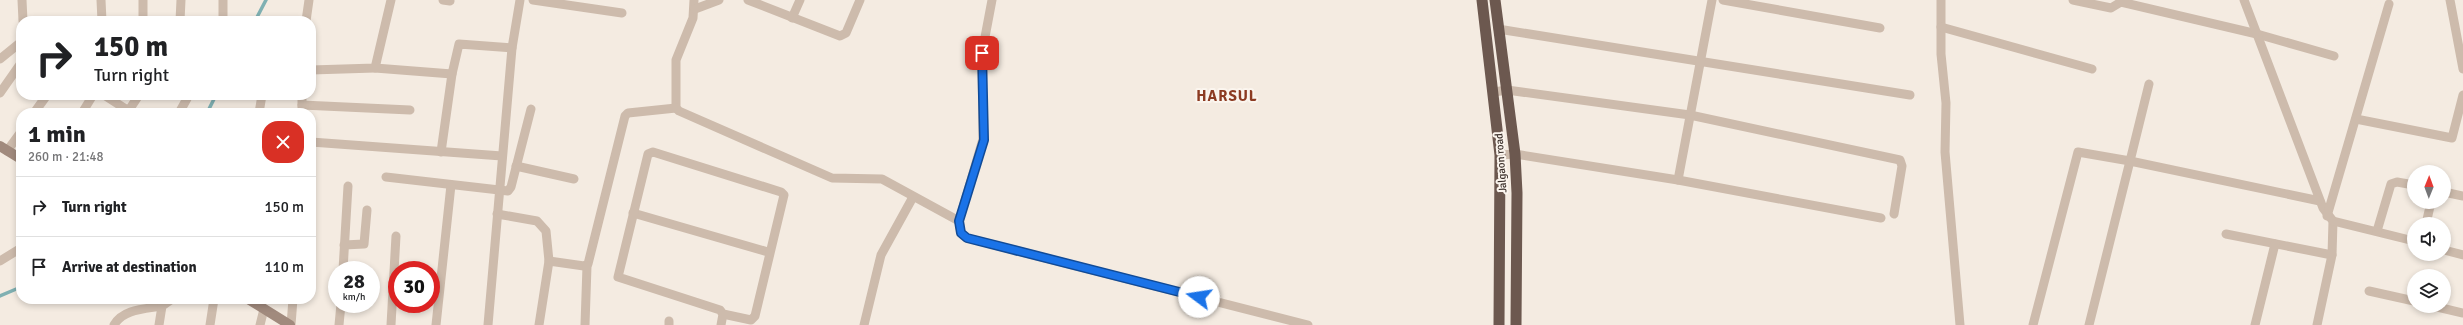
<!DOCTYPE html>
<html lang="en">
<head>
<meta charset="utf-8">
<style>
  body { margin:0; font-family:Signika,sans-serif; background:#f6f6f6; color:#202124; height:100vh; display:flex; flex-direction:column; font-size:15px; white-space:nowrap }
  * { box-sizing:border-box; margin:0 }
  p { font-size:13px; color:#757577 }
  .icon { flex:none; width:22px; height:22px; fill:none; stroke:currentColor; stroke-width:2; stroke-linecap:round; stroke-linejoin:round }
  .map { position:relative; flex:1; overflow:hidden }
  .sheet { position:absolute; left:16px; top:108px; width:300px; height:196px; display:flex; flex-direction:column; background:#fff; border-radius:16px; box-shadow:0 2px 6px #0003 }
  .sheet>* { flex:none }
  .hud { position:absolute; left:16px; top:16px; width:300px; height:84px; border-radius:16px; box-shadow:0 2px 6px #0003; background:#fff; color:#202124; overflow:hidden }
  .needle { width:26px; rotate:1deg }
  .controls { position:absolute; left:2407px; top:165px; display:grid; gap:8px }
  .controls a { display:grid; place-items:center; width:44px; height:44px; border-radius:50%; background:#fff; box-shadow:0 2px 6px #0003; font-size:20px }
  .speed { position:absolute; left:328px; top:261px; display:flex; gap:8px; font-size:20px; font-weight:700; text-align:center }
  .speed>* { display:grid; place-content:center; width:52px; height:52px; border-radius:50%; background:#fff; box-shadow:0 2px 6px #0003; line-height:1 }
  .speed small { font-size:10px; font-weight:400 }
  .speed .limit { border:6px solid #d22; background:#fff; color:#111 }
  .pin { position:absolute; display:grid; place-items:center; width:34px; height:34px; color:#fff; margin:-17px; border-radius:8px; box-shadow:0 2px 6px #0006 }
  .me { position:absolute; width:44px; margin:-22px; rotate:284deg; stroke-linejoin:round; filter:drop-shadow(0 0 3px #0008) }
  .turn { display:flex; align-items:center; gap:14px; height:84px; padding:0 12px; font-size:18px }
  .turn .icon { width:52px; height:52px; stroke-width:2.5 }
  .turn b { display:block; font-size:28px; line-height:34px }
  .round { display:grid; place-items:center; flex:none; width:42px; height:42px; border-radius:16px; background:#f6f6f6 }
  .head { display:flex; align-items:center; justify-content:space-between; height:68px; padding:0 12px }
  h1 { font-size:24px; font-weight:700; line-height:30px }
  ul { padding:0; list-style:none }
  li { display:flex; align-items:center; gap:12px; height:60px; padding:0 12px; border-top:1px solid #e0e0e0 }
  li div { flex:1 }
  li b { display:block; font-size:15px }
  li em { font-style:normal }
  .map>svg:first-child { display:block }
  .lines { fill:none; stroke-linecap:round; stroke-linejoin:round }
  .stream { stroke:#7fb0b2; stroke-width:3.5 }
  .minor { stroke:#cdbbac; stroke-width:9 }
  .secondary { stroke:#a18a7d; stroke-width:10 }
  .trunk { stroke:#6c584f; stroke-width:11 }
  .route-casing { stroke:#114b97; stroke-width:10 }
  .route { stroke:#1a73e8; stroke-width:7 }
  .labels { text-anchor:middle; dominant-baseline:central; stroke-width:4; stroke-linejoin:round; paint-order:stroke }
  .street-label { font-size:11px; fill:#3b302b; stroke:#fbf5ee }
  .district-label { font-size:15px; font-weight:bold; letter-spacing:1px; fill:#8c3b22; stroke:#fbf5ee }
</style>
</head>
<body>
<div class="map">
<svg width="2463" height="325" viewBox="0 0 2463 325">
  <rect width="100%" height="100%" fill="#f4ebe1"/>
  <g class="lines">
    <g class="stream">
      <path d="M 255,21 L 266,0"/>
      <path d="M 207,113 L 216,95"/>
      <path d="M 0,296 L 21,287"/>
    </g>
    <g class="minor">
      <path d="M 22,0 L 23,21"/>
      <path d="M 101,0 L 102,21"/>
      <path d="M 443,0 L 450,1"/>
      <path d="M 533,0 L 622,13"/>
      <path d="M 694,0 L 693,18 L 676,60 L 676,108 L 679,111 L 832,178 L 882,179 L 959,221"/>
      <path d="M 748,0 L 840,36 L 846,33 L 860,0"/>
      <path d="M 992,0 L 982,53 L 983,139 L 959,221 L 961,233 L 967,238 L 1308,325"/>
      <path d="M 1723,0 L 1880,28"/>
      <path d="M 1941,0 L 1941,54 L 1946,103 L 1945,152 L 1960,325"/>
      <path d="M 2073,0 L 2111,8 L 2121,2 L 2257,34 L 2334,56"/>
      <path d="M 2244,0 L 2323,208 L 2333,221 L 2332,255 L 2317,325"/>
      <path d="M 2450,0 L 2463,69"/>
      <path d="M 695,9 L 719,0"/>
      <path d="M 792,18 L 800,0"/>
      <path d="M 143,21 L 143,0"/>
      <path d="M 180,21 L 181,0"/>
      <path d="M 223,21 L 223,0"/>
      <path d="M 306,21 L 309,0"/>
      <path d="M 1941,27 L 2092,69"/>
      <path d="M 1498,29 L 1910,95"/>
      <path d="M 0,59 L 21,42"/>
      <path d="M 375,68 L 452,74"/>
      <path d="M 311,70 L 375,68 L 391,0"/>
      <path d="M 1494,92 L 1507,90 L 1690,115 L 1900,160 L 1902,166 L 1894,214"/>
      <path d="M 0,93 L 21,63"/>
      <path d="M 104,95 L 132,113"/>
      <path d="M 302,105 L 410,110"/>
      <path d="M 34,113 L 47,95"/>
      <path d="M 82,113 L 93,95"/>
      <path d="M 127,113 L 139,95"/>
      <path d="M 179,113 L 189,95"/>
      <path d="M 259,113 L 262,95"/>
      <path d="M 302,113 L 302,95"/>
      <path d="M 2356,119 L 2452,138 L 2463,95"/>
      <path d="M 311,142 L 502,156"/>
      <path d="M 7,151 L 21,132"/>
      <path d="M 441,152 L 452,74 L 459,44 L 512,48"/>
      <path d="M 1500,155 L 1515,154 L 1678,180 L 1881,218"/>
      <path d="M 516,166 L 574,179"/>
      <path d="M 386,177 L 508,191 L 511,187 L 531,109"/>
      <path d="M 1678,180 L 1712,0"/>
      <path d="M 2444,192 L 2463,196"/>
      <path d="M 633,213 L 768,252"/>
      <path d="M 497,214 L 537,221 L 546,231 L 549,261"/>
      <path d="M 2327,216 L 2389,4"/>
      <path d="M 2333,221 L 2414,241"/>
      <path d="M 2426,224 L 2431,202"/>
      <path d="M 2377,231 L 2391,184 L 2397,182 L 2414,185"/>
      <path d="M 2226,234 L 2332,255"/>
      <path d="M 344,245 L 364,244 L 367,210"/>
      <path d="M 2444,250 L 2463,255"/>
      <path d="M 0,261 L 21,248"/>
      <path d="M 343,270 L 348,186"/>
      <path d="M 2369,291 L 2414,301"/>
      <path d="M 2433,306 L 2463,313"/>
      <path d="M 114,325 C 123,309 145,309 162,306"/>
      <path d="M 159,325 L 162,306 L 172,299"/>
      <path d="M 210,325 L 214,299"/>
      <path d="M 260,325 L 264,309"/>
      <path d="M 291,325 L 293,299"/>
      <path d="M 339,325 L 341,304"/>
      <path d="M 391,325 L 396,236"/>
      <path d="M 436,325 L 451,185"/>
      <path d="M 488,325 L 512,48 L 520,0"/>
      <path d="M 539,325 L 549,261 L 584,266 L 588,264 L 625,116 L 628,113 L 676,108"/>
      <path d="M 585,325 L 587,266"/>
      <path d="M 669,325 L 669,321"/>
      <path d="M 721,325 L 723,314 L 720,310 L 618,277 L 648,154 L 653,152 L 781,192 L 784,195 L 755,316 L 751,320 L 723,314"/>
      <path d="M 864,325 L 881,255 L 913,197"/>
      <path d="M 2033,325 L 2078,152 L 2130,161 L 2149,84"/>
      <path d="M 2089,325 L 2130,161 L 2320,201"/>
      <path d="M 2255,325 L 2275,244"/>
    </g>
    <g class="secondary">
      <path d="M 0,146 L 21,159"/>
      <path d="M 248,299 L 290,325"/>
    </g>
    <g class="trunk">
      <path d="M 1482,0 L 1500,155 L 1499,325"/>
      <path d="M 1495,0 L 1515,154 L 1517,193 L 1516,325"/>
    </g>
  </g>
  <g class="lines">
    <g class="route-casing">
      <path id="route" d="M 982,53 L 984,140 L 959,221 L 961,233 L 967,238 L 1199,297"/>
    </g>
    <use href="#route" class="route"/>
  </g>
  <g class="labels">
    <g class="street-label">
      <text transform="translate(1501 163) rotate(-94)">Jalgaon road</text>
    </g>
    <g class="district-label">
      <text x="1227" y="96">HARSUL</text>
    </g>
  </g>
</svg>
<div class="controls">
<a><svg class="needle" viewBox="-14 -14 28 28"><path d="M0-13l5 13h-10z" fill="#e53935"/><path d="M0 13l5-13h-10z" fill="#757577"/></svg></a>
<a><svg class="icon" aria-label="sound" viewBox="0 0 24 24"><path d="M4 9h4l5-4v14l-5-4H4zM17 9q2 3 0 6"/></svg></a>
<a><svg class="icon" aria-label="layers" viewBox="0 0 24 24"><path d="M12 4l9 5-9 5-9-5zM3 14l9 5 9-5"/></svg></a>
</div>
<div class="speed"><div>28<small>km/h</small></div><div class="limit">30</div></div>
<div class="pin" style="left:982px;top:53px;background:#d93025"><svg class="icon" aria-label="arrive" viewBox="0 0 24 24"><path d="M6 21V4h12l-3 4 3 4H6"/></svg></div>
<svg class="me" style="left:1199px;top:297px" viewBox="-20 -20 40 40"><circle r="19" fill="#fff"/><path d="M0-13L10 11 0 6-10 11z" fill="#1a73e8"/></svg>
<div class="hud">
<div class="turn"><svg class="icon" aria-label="right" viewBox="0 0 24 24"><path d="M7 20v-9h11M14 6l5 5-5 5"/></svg><div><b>150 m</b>Turn right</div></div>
</div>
<section class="sheet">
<div class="head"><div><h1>1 min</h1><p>260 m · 21:48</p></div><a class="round" style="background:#d93025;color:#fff"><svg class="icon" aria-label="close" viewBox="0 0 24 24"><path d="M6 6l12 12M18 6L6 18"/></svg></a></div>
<ul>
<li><svg class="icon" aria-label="right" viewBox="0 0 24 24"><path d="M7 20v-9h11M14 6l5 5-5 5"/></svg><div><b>Turn right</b></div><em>150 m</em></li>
<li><svg class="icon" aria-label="arrive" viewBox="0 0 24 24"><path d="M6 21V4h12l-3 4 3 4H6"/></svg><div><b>Arrive at destination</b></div><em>110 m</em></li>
</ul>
</section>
</div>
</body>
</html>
